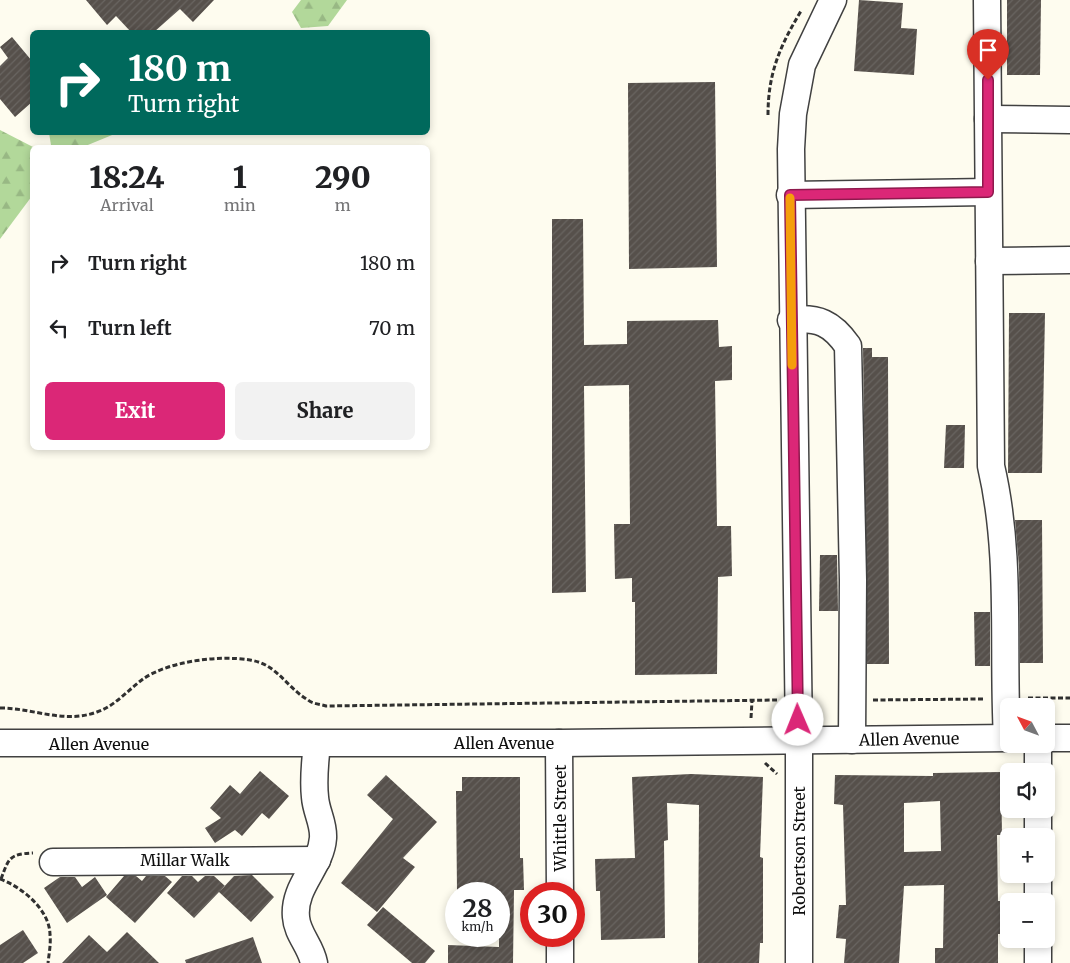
<!DOCTYPE html>
<html lang="en">
<head>
<meta charset="utf-8">
<style>
  body { margin:0; font-family:Merriweather,serif; background:#f2f2f2; color:#202124; height:100vh; display:flex; flex-direction:column; font-size:19px; white-space:nowrap }
  * { box-sizing:border-box; margin:0 }
  p { font-size:16px; color:#757577 }
  .icon { flex:none; width:28px; height:28px; fill:none; stroke:currentColor; stroke-width:2; stroke-linecap:round; stroke-linejoin:round }
  .map { position:relative; flex:1; overflow:hidden }
  .side { position:absolute; left:30px; top:145px; width:400px; height:305px; display:flex; flex-direction:column; background:#fff; border-radius:8px; box-shadow:0 2px 8px #0003 }
  .side>* { flex:none }
  .guide { position:absolute; left:30px; top:30px; width:400px; height:105px; border-radius:8px; box-shadow:0 2px 8px #0003; background:#00695c; color:#fff; overflow:hidden }
  .needle { width:32px; rotate:311deg }
  .tools { position:absolute; left:1000px; top:698px; display:grid; gap:10px }
  .tools a { display:grid; place-items:center; width:55px; height:55px; border-radius:8px; background:#fff; box-shadow:0 2px 8px #0003; font-size:25px }
  .speed { position:absolute; left:445px; top:882px; display:flex; gap:10px; font-size:25px; font-weight:700; text-align:center }
  .speed>* { display:grid; place-content:center; width:65px; height:65px; border-radius:50%; background:#fff; box-shadow:0 2px 8px #0003; line-height:1 }
  .speed small { font-size:12px; font-weight:400 }
  .speed .limit { border:8px solid #d22; background:#fff; color:#111 }
  .pin { position:absolute; display:grid; place-items:center; width:42px; height:42px; color:#fff; margin:-51px -21px; border-radius:50% 50% 50% 0; rotate:-45deg; box-shadow:0 0 5px #0007 }
  .pin .icon { rotate:45deg }
  .me { position:absolute; width:55px; margin:-28px; rotate:359deg; stroke-linejoin:round; filter:drop-shadow(0 0 4px #0008) }
  .turn { display:flex; align-items:center; gap:18px; height:105px; padding:0 15px; font-size:22px }
  .turn .icon { width:65px; height:65px; stroke-width:2.5 }
  .turn b { display:block; font-size:35px; line-height:42px }
  .eta { display:flex; justify-content:space-evenly; align-items:center; height:85px; text-align:center }
  .eta b { font-size:30px; font-weight:800; line-height:35px }
  .primary-button { display:flex; gap:10px; margin-top:auto; padding:10px 15px }
  .primary-button a { flex:1; height:58px; border-radius:8px; background:#db2777; color:#fff; font-size:20px; font-weight:800; line-height:58px; text-align:center }
  .primary-button a+a { background:#f2f2f2; color:#202124 }
  ul { padding:0; list-style:none }
  li { display:flex; align-items:center; gap:15px; height:65px; padding:0 15px }
  li div { flex:1 }
  li b { display:block; font-size:19px }
  li em { font-style:normal }
  .map>svg:first-child { display:block }
  .forest { fill:url(#forest-firs) }
  .building { fill:url(#building-hatch); fill-rule:evenodd }
  .lines { fill:none; stroke-linecap:round; stroke-linejoin:round }
  .minor-casing { stroke:#414141; stroke-width:29 }
  .path { stroke:#303030; stroke-width:3; stroke-dasharray:5 2.5; stroke-linecap:butt }
  .minor { stroke:#fff; stroke-width:26 }
  .route-casing { stroke:#8e194d; stroke-width:12 }
  .route { stroke:#db2777; stroke-width:9 }
  .slow { stroke:#f59e0b; stroke-width:9 }
  .labels { text-anchor:middle; dominant-baseline:central; stroke-width:5; stroke-linejoin:round; paint-order:stroke }
  .street-label { font-size:16px; fill:#0e0e0e; stroke:#fff }
</style>
</head>
<body>
<div class="map">
<svg width="1070" height="963" viewBox="0 0 1070 963">
  <defs>
    <pattern id="forest-firs" width="22" height="20" patternUnits="userSpaceOnUse" patternTransform="scale(1.25)"><rect width="22" height="20" fill="#b2d89a"/><path d="M5 1l3.5 6h-7zM16 11l3.5 6h-7z" fill="#98b884"/></pattern>
    <pattern id="building-hatch" width="6" height="6" patternUnits="userSpaceOnUse" patternTransform="scale(1.25)"><rect width="6" height="6" fill="#56504b"/><path d="M-1 1l2-2M0 6l6-6M5 7l2-2" fill="none" stroke="#696561"/></pattern>
  </defs>
  <rect width="100%" height="100%" fill="#fefcef"/>
  <g class="forest">
    <path d="M 301,0 L 347,0 L 328,26 L 301,28 L 292,12 Z"/>
    <path d="M 0,130 L 33,147 L 32,196 L 0,239 Z"/>
    <path d="M 49,133 L 49,132 L 117,133 L 83,147 L 54,147 L 51,145 Z"/>
  </g>
  <g class="building">
    <path d="M 86,0 L 214,0 L 193,22 L 180,9 L 154,32 L 131,32 L 116,16 L 107,25 Z"/>
    <path d="M 859,0 L 903,3 L 901,28 L 917,29 L 914,75 L 854,71 Z"/>
    <path d="M 1007,0 L 1041,0 L 1040,75 L 1007,75 Z"/>
    <path d="M 12,37 L 32,61 L 32,102 L 15,117 L 0,99 L 0,66 L 8,58 L 0,47 Z"/>
    <path d="M 715,82 L 717,267 L 629,269 L 628,83 Z"/>
    <path d="M 552,219 L 583,219 L 584,345 L 627,344 L 627,321 L 718,320 L 719,347 L 732,346 L 732,380 L 715,381 L 717,526 L 731,526 L 732,576 L 718,577 L 717,674 L 635,675 L 635,602 L 632,602 L 632,578 L 615,579 L 614,524 L 630,524 L 629,385 L 584,386 L 586,592 L 552,593 Z"/>
    <path d="M 1009,313 L 1045,313 L 1042,473 L 1008,473 Z"/>
    <path d="M 863,348 L 872,348 L 872,357 L 888,357 L 889,664 L 867,664 Z"/>
    <path d="M 946,425 L 965,425 L 964,468 L 944,468 Z"/>
    <path d="M 1015,520 L 1042,520 L 1043,663 L 1020,663 L 1019,567 Z"/>
    <path d="M 820,555 L 837,555 L 838,611 L 819,611 Z"/>
    <path d="M 974,612 L 990,612 L 990,666 L 975,666 Z"/>
    <path d="M 260,771 L 289,796 L 269,819 L 262,813 L 242,836 L 235,830 L 215,843 L 205,828 L 221,818 L 210,808 L 230,785 L 240,794 Z"/>
    <path d="M 1001,772 L 1002,835 L 997,835 L 998,901 L 1008,901 L 1008,934 L 998,934 L 998,963 L 935,963 L 935,948 L 943,948 L 944,885 L 904,886 L 899,963 L 844,963 L 846,939 L 836,938 L 839,905 L 846,905 L 843,805 L 834,804 L 835,775 L 933,776 L 933,773 ZM 940,801 L 941,851 L 904,852 L 904,803 Z"/>
    <path d="M 691,774 L 763,777 L 760,857 L 763,858 L 763,943 L 760,943 L 759,963 L 698,963 L 699,805 L 667,803 L 668,840 L 664,841 L 665,938 L 601,940 L 600,891 L 596,891 L 595,859 L 635,858 L 632,777 Z"/>
    <path d="M 386,775 L 437,822 L 403,858 L 415,867 L 377,912 L 341,883 L 393,819 L 367,795 Z"/>
    <path d="M 462,777 L 520,777 L 520,858 L 523,858 L 524,890 L 514,890 L 513,963 L 448,963 L 448,945 L 499,947 L 499,890 L 457,891 L 456,791 L 462,791 Z"/>
    <path d="M 252,875 L 274,897 L 251,922 L 219,892 L 194,918 L 167,893 L 182,876 L 192,876 L 198,882 L 205,876 L 214,876 L 225,886 L 220,891 L 234,876 Z"/>
    <path d="M 124,876 L 136,876 L 142,881 L 146,876 L 165,876 L 172,882 L 135,923 L 106,897 Z"/>
    <path d="M 60,877 L 75,877 L 82,887 L 95,877 L 107,895 L 67,923 L 44,888 Z"/>
    <path d="M 383,907 L 435,951 L 425,963 L 412,963 L 367,925 Z"/>
    <path d="M 23,930 L 38,953 L 23,963 L 0,963 L 0,945 Z"/>
    <path d="M 127,932 L 159,963 L 62,963 L 89,935 L 107,952 Z"/>
    <path d="M 253,937 L 262,963 L 186,963 L 185,960 Z"/>
  </g>
  <g class="lines">
    <g class="minor-casing">
      <g id="minor">
        <path d="M 987,0 L 991,466 C 1012,556 1002,647 1007,738"/>
        <path d="M 988,119 L 1070,120"/>
        <path d="M 790,195 L 988,192"/>
        <path d="M 989,261 L 1070,260"/>
        <path d="M 791,320 C 818,317 832,323 848,346 L 853,580 L 852,740"/>
        <path d="M 1046,738 L 1070,738"/>
        <path d="M 0,743 L 559,743 L 1009,738"/>
        <path d="M 559,743 L 560,894"/>
        <path d="M 1038,771 L 1038,744"/>
        <path d="M 1038,809 L 1038,836"/>
        <path d="M 53,862 L 317,860"/>
        <path d="M 1038,874 L 1038,901"/>
        <path d="M 560,936 L 560,963"/>
        <path d="M 1038,939 L 1038,963"/>
        <path d="M 314,963 C 311,946 297,934 296,917 C 293,886 321,867 323,838 C 324,823 316,812 315,797 C 313,779 315,761 317,744"/>
        <path d="M 799,963 L 799,740 L 791,149 L 793,114 L 802,65 L 833,0"/>
      </g>
    </g>
    <g class="path">
      <path d="M 768,115 C 768,73 780,46 801,11"/>
      <path d="M 1028,698 L 1070,698"/>
      <path d="M 873,700 L 984,699"/>
      <path d="M 0,708 C 33,708 64,724 97,712 C 115,706 128,690 143,679 C 169,661 219,655 250,660 C 277,664 286,687 308,700 C 313,704 320,704 326,706 L 777,700"/>
      <path d="M 751,718 L 752,701"/>
      <path d="M 765,763 L 777,774"/>
      <path d="M 0,879 C 22,887 50,910 50,935 C 51,944 49,954 48,963"/>
      <path d="M 1,879 C 9,858 9,854 33,853"/>
    </g>
    <use href="#minor" class="minor"/>
  </g>
  <g class="lines">
    <g class="route-casing">
      <path id="route" d="M 798,720 L 790,195 L 988,192 L 988,80"/>
    </g>
    <use href="#route" class="route"/>
    <path class="slow" d="M 790,198 L 792,365"/>
  </g>
  <g class="labels">
    <g class="street-label">
      <text transform="translate(909 739) rotate(-1)">Allen Avenue</text>
      <text x="504" y="743">Allen Avenue</text>
      <text x="99" y="744">Allen Avenue</text>
      <text transform="translate(560 818) rotate(-90)">Whittle Street</text>
      <text transform="translate(799 851) rotate(-90)">Robertson Street</text>
      <text x="185" y="860">Millar Walk</text>
    </g>
  </g>
</svg>
<div class="tools">
<a><svg class="needle" viewBox="-14 -14 28 28"><path d="M0-13l5 13h-10z" fill="#e53935"/><path d="M0 13l5-13h-10z" fill="#757577"/></svg></a>
<a><svg class="icon" aria-label="sound" viewBox="0 0 24 24"><path d="M4 9h4l5-4v14l-5-4H4zM17 9q2 3 0 6"/></svg></a>
<a>+</a>
<a>−</a>
</div>
<div class="speed"><div>28<small>km/h</small></div><div class="limit">30</div></div>
<div class="pin" style="left:988px;top:80px;background:#d93025"><svg class="icon" aria-label="arrive" viewBox="0 0 24 24"><path d="M6 21V4h12l-3 4 3 4H6"/></svg></div>
<svg class="me" style="left:798px;top:720px" viewBox="-20 -20 40 40"><circle r="19" fill="#fff"/><path d="M0-13L10 11 0 6-10 11z" fill="#db2777"/></svg>
<div class="guide">
<div class="turn"><svg class="icon" aria-label="right" viewBox="0 0 24 24"><path d="M7 20v-9h11M14 6l5 5-5 5"/></svg><div><b>180 m</b>Turn right</div></div>
</div>
<section class="side">
<div class="eta">
<div><b>18:24</b><p>Arrival</p></div>
<div><b>1</b><p>min</p></div>
<div><b>290</b><p>m</p></div>
</div>
<ul>
<li><svg class="icon" aria-label="right" viewBox="0 0 24 24"><path d="M7 20v-9h11M14 6l5 5-5 5"/></svg><div><b>Turn right</b></div><em>180 m</em></li>
<li><svg class="icon" aria-label="left" viewBox="0 0 24 24"><path d="M17 20v-9H6M10 6l-5 5 5 5"/></svg><div><b>Turn left</b></div><em>70 m</em></li>
</ul>
<div class="primary-button"><a>Exit</a><a>Share</a></div>
</section>
</div>
</body>
</html>
